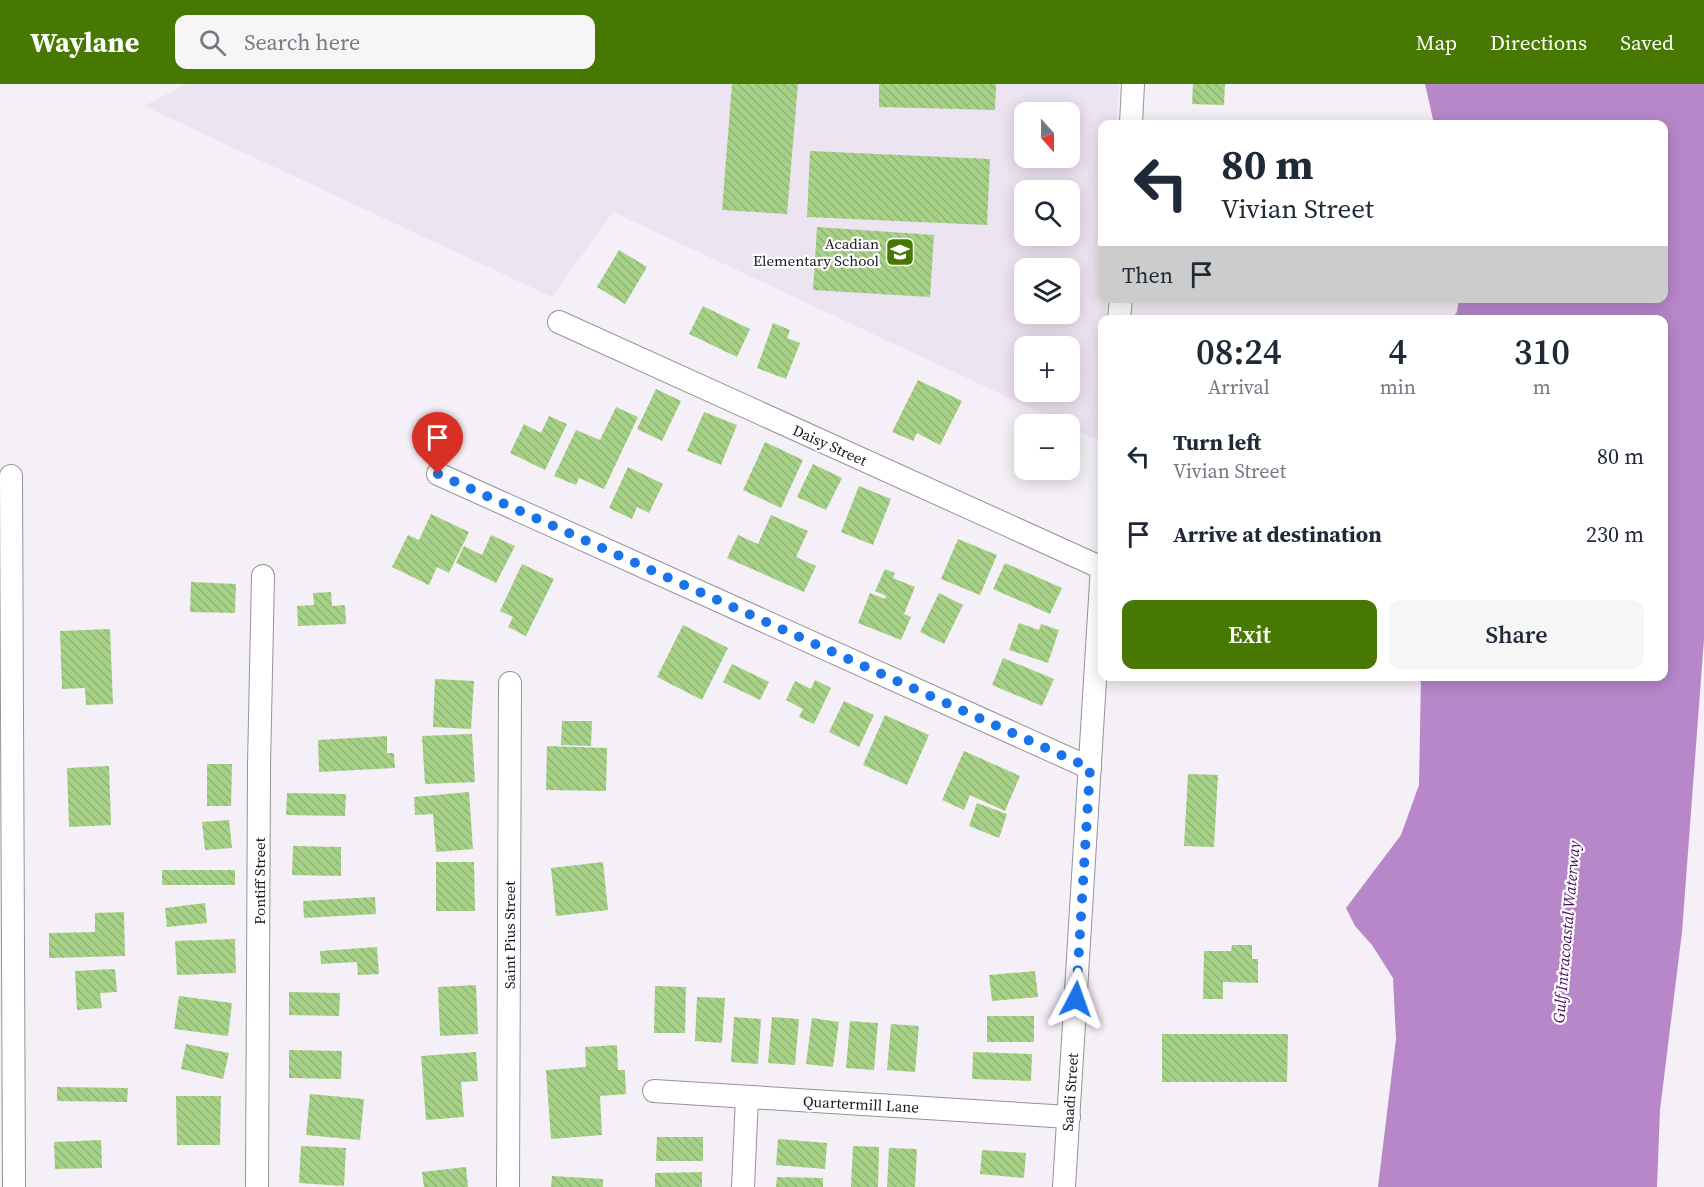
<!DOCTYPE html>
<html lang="en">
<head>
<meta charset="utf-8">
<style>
  body { margin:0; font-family:"Source Serif 4",serif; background:#f6f6f7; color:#1f2937; height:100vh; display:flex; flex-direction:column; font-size:22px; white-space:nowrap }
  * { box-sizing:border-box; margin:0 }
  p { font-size:20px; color:#747a83 }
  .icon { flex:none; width:33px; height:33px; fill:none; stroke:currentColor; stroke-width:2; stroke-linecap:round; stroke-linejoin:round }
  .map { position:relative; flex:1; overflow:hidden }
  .details { position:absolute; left:1098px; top:231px; width:570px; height:366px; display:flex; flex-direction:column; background:#fff; border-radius:12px; box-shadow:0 3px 15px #0003 }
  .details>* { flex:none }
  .hud { position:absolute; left:1098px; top:36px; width:570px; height:183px; border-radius:12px; box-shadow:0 3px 15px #0003; background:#fff; color:#1f2937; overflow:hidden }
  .needle { width:39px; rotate:159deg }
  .fabs { position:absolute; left:1014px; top:18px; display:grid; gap:12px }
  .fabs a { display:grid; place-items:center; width:66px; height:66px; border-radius:12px; background:#fff; box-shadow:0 3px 15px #0003; font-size:30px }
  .pin { position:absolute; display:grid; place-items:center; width:51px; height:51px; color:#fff; margin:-62px -26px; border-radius:50% 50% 50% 0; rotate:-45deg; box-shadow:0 0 6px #0007 }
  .pin .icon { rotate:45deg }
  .me { position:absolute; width:66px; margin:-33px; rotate:4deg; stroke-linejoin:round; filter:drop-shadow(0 0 4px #0008) }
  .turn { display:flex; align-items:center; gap:21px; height:126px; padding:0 24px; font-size:27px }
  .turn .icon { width:78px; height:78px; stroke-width:2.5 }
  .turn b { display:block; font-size:42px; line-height:51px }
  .then { display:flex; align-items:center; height:57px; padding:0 24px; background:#0003; gap:12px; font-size:22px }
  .eta { display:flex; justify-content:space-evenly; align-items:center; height:102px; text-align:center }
  .eta b { font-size:36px; font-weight:600; line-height:42px }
  .button { display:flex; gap:12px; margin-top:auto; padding:12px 24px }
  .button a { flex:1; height:69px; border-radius:12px; background:#477801; color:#fff; font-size:24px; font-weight:600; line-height:69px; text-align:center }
  .button a+a { background:#f6f6f7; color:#1f2937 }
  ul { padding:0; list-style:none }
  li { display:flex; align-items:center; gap:18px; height:78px; padding:0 24px }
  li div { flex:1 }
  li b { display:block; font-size:22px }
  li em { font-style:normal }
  header { display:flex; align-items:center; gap:36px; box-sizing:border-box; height:84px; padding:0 30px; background:#477801; color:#fff }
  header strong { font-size:28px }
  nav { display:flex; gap:33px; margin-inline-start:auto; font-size:21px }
  .search { width:420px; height:54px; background:#f6f6f7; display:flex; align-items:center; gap:15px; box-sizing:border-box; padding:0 21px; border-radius:12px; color:#747a83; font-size:22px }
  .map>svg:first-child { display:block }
  .built { fill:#ede4f1; fill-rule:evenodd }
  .water { fill:#b787ca }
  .building { fill:url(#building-back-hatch) }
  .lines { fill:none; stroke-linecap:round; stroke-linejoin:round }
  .minor-casing { stroke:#969298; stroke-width:24 }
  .minor { stroke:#fff; stroke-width:22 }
  .route { stroke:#1a73e8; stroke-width:10; stroke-dasharray:0 18 }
  .labels { text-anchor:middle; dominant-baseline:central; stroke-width:4.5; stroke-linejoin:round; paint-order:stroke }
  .poi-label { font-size:15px; fill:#1b191c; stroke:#fff; text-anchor:end }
  .street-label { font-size:15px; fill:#1b191c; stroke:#fff }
  .water-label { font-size:16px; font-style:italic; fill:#4b0b5f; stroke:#fff }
</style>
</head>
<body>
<header>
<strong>Waylane</strong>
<div class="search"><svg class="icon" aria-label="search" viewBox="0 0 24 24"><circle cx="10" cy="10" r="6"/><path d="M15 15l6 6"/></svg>Search here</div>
<nav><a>Map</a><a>Directions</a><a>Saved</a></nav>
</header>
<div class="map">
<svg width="1704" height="1103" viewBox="0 0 1704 1103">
  <defs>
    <pattern id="building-back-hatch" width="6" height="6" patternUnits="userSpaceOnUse" patternTransform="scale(1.5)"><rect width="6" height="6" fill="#a7d187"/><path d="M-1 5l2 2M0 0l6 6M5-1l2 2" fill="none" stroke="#8fb374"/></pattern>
  </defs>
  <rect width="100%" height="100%" fill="#f5f0f7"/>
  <path class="built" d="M 186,0 L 1119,0 L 1117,40 L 1102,40 L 1102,214 L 1107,215 L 1106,235 L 1102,236 L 1102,306 L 1100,357 L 1070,343 L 1070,340 L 1065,340 L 613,128 L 552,213 L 144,22 ZM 1024,28 L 1070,28 L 1070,74 L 1024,74 ZM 1024,106 L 1070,106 L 1070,152 L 1024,152 ZM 1024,184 L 1070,184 L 1070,230 L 1024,230 ZM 1024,262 L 1070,262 L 1070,308 L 1024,308 Z"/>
  <path class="water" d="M 1425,0 L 1704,0 L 1704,555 L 1682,848 L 1660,1026 L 1657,1103 L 1378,1103 L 1396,955 L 1393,894 L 1372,861 L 1355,842 L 1346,824 L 1401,751 L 1419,701 L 1421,593 L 1664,592 L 1664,236 L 1451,235 L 1457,228 L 1459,215 L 1664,214 L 1664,40 L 1434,40 Z"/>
  <g class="building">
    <path d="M 732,0 L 798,0 L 787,130 L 722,126 Z"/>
    <path d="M 879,0 L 996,0 L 995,26 L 879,23 Z"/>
    <path d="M 1193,0 L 1225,0 L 1224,21 L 1192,20 Z"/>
    <path d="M 810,67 L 990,75 L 987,141 L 807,133 Z"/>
    <path d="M 817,143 L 934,151 L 930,213 L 813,206 Z"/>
    <path d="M 619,166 L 647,183 L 625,220 L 597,203 Z"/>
    <path d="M 703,222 L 750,245 L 737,273 L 689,250 Z"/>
    <path d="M 773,239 L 790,246 L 787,254 L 800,259 L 786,295 L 757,284 Z"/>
    <path d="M 918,296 L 962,317 L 940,361 L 917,349 L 913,357 L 892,348 Z"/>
    <path d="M 656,305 L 681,317 L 662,357 L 637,345 Z"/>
    <path d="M 616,323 L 638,333 L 604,405 L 579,394 L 576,401 L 554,392 L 576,346 L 600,356 Z"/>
    <path d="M 704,328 L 737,341 L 721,381 L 687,367 Z"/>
    <path d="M 549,332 L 567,340 L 545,386 L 510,369 L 524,340 L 541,349 Z"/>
    <path d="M 765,358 L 803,376 L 781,424 L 743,406 Z"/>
    <path d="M 813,380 L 842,394 L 826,426 L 797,413 Z"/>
    <path d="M 628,383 L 663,400 L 649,429 L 637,423 L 632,435 L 609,424 Z"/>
    <path d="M 859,402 L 891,415 L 873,461 L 841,448 Z"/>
    <path d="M 431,430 L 469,448 L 449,489 L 437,483 L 429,501 L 392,483 L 408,451 L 419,456 Z"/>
    <path d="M 771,431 L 808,447 L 796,473 L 816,482 L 804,508 L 727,474 L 738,451 L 758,460 Z"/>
    <path d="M 491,451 L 515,462 L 496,499 L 456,479 L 464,462 L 482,471 Z"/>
    <path d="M 958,455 L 997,471 L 980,511 L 941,495 Z"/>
    <path d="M 1005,479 L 1062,504 L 1050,530 L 993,505 Z"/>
    <path d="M 522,480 L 554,495 L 526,552 L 508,543 L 513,533 L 500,527 Z"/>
    <path d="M 885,485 L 895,489 L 893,494 L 915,503 L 904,530 L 911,533 L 901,556 L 858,539 L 870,509 L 885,515 L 886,512 L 875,507 Z"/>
    <path d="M 191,498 L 236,500 L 235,529 L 190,528 Z"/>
    <path d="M 331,508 L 332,522 L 345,521 L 346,540 L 298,542 L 297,522 L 314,521 L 313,509 Z"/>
    <path d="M 939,509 L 963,521 L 944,560 L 920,548 Z"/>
    <path d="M 1019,539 L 1039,546 L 1041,540 L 1059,546 L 1048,579 L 1009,566 Z"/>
    <path d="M 683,541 L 728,564 L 702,616 L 657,593 Z"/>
    <path d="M 110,545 L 113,620 L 86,621 L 85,604 L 62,605 L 60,547 Z"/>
    <path d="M 1003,574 L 1054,595 L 1042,622 L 992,601 Z"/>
    <path d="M 732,580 L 769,598 L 760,616 L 723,598 Z"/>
    <path d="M 435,595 L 474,597 L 471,645 L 433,643 Z"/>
    <path d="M 815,596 L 831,604 L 814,640 L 799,633 L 803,625 L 786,616 L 795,597 L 811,605 Z"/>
    <path d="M 844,617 L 874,631 L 859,663 L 829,648 Z"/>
    <path d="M 885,631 L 929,651 L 907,701 L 863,681 Z"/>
    <path d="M 562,637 L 592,637 L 591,662 L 561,661 Z"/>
    <path d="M 472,650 L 475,698 L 425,700 L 422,652 Z"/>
    <path d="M 387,652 L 387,669 L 394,669 L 395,684 L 319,688 L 318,656 Z"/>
    <path d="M 547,662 L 607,664 L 606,707 L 546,706 Z"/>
    <path d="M 964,667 L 1020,692 L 1005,727 L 970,711 L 964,726 L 942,716 Z"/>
    <path d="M 207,680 L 232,680 L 231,722 L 207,722 Z"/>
    <path d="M 109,682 L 111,741 L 69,743 L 67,684 Z"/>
    <path d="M 1188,690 L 1218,691 L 1214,763 L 1184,762 Z"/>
    <path d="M 469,708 L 473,765 L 436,768 L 433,730 L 415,731 L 414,713 Z"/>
    <path d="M 287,709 L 346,710 L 345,732 L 286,731 Z"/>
    <path d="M 977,719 L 1007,730 L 999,754 L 969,742 Z"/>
    <path d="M 229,736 L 232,764 L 205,766 L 202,738 Z"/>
    <path d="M 293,762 L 341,763 L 341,792 L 292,791 Z"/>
    <path d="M 436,778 L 474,778 L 475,827 L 436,827 Z"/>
    <path d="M 603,778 L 608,826 L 556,832 L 551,784 Z"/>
    <rect x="162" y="786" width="73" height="15"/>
    <path d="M 375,813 L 376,830 L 304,834 L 303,817 Z"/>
    <path d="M 205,819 L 207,839 L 167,843 L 165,824 Z"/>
    <path d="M 124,828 L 125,872 L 49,874 L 49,849 L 95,848 L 95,829 Z"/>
    <path d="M 235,855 L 236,889 L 177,891 L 175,857 Z"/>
    <path d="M 1232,861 L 1252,861 L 1252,875 L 1258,875 L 1258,899 L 1223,898 L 1223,915 L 1203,915 L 1204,867 L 1231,867 Z"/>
    <path d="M 377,863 L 379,890 L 358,891 L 357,878 L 321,880 L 320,867 Z"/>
    <path d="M 115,885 L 117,908 L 100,909 L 102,924 L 77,926 L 75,887 Z"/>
    <path d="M 1035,887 L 1038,913 L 992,917 L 989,891 Z"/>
    <path d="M 476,901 L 478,950 L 440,952 L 438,903 Z"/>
    <path d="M 655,902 L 686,903 L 685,949 L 654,949 Z"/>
    <path d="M 289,908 L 340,909 L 339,932 L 289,931 Z"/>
    <path d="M 179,912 L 232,919 L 228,952 L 174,945 Z"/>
    <path d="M 697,913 L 725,914 L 722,959 L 695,957 Z"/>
    <rect x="987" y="932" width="47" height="26"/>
    <path d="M 734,933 L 761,935 L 758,980 L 731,978 Z"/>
    <path d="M 772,933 L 799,935 L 795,981 L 768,979 Z"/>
    <path d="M 812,934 L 839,938 L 833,983 L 806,980 Z"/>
    <path d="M 850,937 L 878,939 L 874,986 L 846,984 Z"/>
    <path d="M 891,940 L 919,942 L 915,988 L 887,986 Z"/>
    <path d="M 1162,950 L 1288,950 L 1287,998 L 1162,998 Z"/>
    <path d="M 186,960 L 229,969 L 223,995 L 181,985 Z"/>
    <path d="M 617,961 L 618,986 L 625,986 L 626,1010 L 600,1012 L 602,1051 L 551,1055 L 546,986 L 586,983 L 585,963 Z"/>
    <path d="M 289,966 L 342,967 L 341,995 L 289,994 Z"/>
    <path d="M 476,968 L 478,997 L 461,998 L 464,1033 L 426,1036 L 421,972 Z"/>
    <path d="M 973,968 L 1032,970 L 1031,997 L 972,995 Z"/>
    <path d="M 57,1003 L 128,1004 L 127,1018 L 57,1017 Z"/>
    <path d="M 310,1010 L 364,1015 L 360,1056 L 306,1051 Z"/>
    <path d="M 176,1012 L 221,1012 L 220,1061 L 177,1061 Z"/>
    <path d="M 657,1053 L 703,1053 L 703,1077 L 656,1077 Z"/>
    <path d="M 778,1055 L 827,1059 L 825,1085 L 776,1081 Z"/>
    <path d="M 101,1056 L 102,1084 L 55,1085 L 54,1058 Z"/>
    <path d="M 301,1062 L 346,1064 L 344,1102 L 299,1099 Z"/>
    <path d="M 853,1062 L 879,1063 L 878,1103 L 851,1103 Z"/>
    <path d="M 889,1064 L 917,1065 L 915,1103 L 887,1103 Z"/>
    <path d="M 982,1066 L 1026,1069 L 1024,1094 L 980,1090 Z"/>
    <path d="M 466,1083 L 468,1103 L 424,1103 L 422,1088 Z"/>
    <path d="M 702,1088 L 702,1103 L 655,1103 L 655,1089 Z"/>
    <path d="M 552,1092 L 603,1095 L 603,1103 L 551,1103 Z"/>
    <path d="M 777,1093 L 823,1094 L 823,1103 L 776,1103 Z"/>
  </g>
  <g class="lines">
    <g class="minor-casing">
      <g id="minor">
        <path d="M 1131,40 L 1133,0"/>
        <path d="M 1119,236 L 1121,214"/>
        <path d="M 559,238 L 1102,484"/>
        <path d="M 438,390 L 1090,684"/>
        <path d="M 11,392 L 14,1103"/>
        <path d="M 654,1007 L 1069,1033"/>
        <path d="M 257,1103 L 259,682 L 263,492"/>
        <path d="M 508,1103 L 510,599"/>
        <path d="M 743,1103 L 747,1013"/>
        <path d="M 1064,1103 L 1102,482"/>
      </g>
    </g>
    <use href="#minor" class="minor"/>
  </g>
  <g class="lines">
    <path class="route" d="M 438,390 L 1090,684 L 1076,915"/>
  </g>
  <defs>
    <g id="school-square" transform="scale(1.5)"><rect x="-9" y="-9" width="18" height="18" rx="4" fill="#477801" stroke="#fff"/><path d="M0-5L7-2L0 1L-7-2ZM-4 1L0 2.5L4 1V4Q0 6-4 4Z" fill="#fff"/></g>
  </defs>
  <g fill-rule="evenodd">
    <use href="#school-square" x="900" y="168"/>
  </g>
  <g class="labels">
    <g class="poi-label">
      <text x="879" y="159">Acadian<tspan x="879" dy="17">Elementary School</tspan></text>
    </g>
    <g class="street-label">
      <text transform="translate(830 361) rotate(24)">Daisy Street</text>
      <text transform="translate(259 797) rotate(-90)">Pontiff Street</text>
      <text transform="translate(509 851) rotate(-90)">Saint Pius Street</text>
      <text transform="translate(1070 1008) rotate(-86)">Saadi Street</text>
      <text transform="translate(861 1020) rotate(3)">Quartermill Lane</text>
    </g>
    <g class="water-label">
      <text transform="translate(1566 848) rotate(-85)">Gulf Intracoastal Waterway</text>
    </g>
  </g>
</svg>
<div class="fabs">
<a><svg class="needle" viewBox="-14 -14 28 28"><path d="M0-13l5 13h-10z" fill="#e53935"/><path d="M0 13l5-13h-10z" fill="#747a83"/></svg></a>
<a><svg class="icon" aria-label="search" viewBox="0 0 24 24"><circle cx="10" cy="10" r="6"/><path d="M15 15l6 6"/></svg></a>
<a><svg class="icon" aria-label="layers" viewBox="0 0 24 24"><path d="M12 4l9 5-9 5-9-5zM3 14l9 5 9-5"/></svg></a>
<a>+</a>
<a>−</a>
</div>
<div class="pin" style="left:438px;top:390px;background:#d93025"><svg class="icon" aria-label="arrive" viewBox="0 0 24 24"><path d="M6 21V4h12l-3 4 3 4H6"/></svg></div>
<svg class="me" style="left:1076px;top:915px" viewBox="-20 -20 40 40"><path d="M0-17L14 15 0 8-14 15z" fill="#1a73e8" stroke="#fff" stroke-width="4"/></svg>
<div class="hud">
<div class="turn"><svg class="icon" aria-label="left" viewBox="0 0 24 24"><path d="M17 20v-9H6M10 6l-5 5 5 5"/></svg><div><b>80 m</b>Vivian Street</div></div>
<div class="then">Then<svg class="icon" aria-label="arrive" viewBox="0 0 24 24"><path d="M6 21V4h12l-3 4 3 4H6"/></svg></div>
</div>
<section class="details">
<div class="eta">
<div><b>08:24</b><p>Arrival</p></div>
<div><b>4</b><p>min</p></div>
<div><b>310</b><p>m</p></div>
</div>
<ul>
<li><svg class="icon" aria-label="left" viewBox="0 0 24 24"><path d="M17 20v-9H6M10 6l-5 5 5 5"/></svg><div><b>Turn left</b><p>Vivian Street</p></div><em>80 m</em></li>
<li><svg class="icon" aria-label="arrive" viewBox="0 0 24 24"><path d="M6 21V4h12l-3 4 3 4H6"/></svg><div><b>Arrive at destination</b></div><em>230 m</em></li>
</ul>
<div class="button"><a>Exit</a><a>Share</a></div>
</section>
</div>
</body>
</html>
